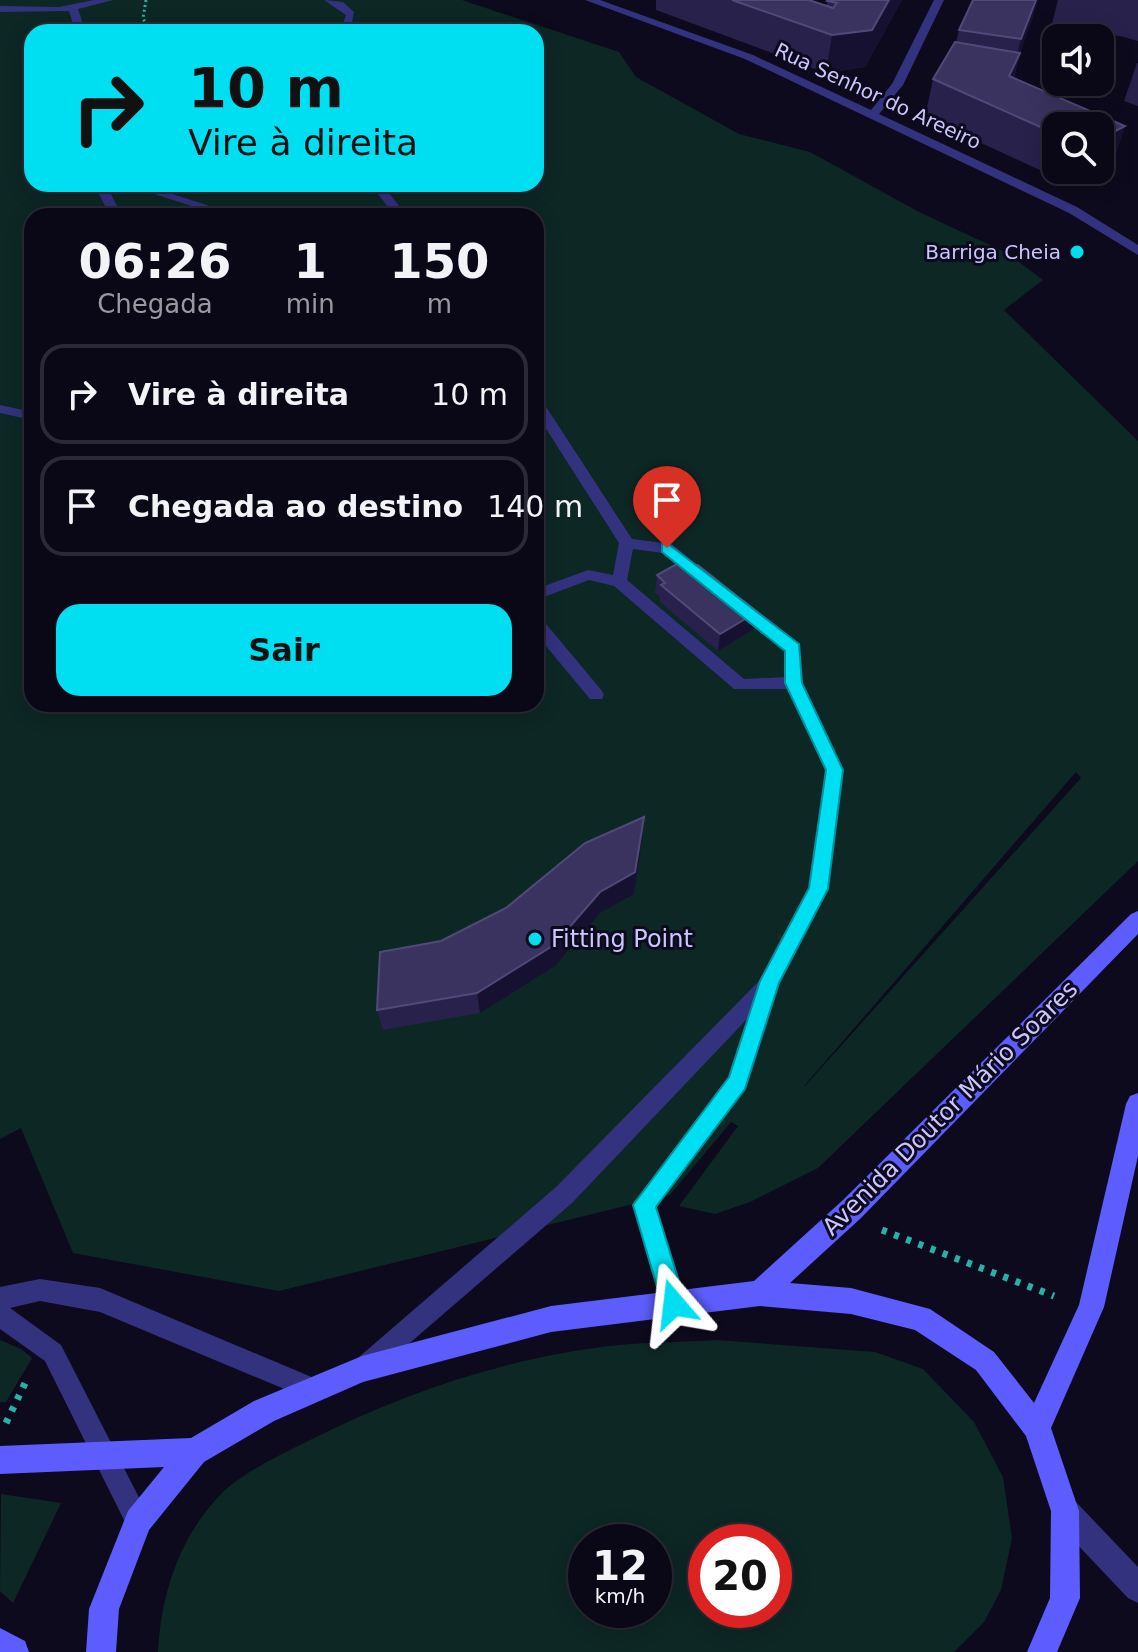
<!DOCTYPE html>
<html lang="pt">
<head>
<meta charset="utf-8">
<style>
  body { margin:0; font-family:"DejaVu Sans",sans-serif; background:#13111f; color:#f1f3f6; height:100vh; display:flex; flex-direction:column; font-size:30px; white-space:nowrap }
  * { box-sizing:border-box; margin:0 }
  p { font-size:26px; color:#999aa1 }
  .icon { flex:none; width:44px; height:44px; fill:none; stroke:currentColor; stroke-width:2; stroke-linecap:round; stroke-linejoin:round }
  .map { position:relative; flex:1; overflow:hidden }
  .sheet { position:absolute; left:24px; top:208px; width:520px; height:504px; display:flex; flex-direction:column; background:#0a0816; border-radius:24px; box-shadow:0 4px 20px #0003,0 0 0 2px #2a2935 }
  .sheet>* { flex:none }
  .hud { position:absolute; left:24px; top:24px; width:520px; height:168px; border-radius:24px; box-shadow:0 4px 20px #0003,0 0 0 2px #2a2935; background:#00dff1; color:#111; overflow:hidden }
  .controls { position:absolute; left:1042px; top:24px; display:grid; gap:16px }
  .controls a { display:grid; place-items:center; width:72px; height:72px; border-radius:16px; background:#0a0816; box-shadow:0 4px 20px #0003,0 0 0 2px #2a2935; font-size:40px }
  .speed { position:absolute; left:568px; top:1524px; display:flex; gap:16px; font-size:40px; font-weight:700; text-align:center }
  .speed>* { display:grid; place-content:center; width:104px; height:104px; border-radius:50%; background:#0a0816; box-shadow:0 4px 20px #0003,0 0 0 2px #2a2935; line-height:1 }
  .speed small { font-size:20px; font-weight:400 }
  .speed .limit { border:12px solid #d22; background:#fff; color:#111 }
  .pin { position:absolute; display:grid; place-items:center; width:68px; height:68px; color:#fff; margin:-82px -34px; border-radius:50% 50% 50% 0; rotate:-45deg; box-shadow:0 0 8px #0007 }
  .pin .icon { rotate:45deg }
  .me { position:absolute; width:88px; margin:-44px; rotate:343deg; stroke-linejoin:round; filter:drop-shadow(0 0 6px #0008) }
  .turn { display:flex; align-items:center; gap:28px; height:168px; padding:0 32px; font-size:36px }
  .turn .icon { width:104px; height:104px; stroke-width:2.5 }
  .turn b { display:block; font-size:56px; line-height:68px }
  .eta { display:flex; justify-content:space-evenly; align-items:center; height:136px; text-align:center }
  .eta b { font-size:48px; font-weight:800; line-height:56px }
  .primary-button { display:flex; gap:16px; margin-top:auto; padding:16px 32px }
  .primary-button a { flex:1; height:92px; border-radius:24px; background:#00dff1; color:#111; font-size:32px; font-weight:800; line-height:92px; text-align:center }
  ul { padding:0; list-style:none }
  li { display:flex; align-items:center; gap:24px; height:100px; margin:0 16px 12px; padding:0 16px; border:4px solid #2a2935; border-radius:24px }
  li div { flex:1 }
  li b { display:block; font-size:30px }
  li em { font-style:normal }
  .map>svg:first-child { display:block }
  .green { fill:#0d2725; fill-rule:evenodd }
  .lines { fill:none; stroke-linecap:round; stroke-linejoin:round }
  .path-far1 { stroke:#25b3a7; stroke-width:3; stroke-dasharray:2 3; stroke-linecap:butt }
  .path { stroke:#25b3a7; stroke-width:7; stroke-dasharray:5 8; stroke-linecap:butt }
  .service { fill:#33327f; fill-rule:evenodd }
  .minor { fill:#33327f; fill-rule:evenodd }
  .tertiary { fill:#33327f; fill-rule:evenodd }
  .secondary { fill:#5d5dff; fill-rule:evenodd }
  .wall { fill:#28214c; fill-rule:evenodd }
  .shaded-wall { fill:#161131 }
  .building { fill:#3a3360; stroke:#504a79; stroke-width:2 }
  .route { fill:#00dff1; stroke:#00919d; stroke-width:2 }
  .poi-dot { fill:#00dff1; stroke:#0d0a1d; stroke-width:3 }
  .labels { text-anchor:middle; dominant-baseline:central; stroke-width:6; stroke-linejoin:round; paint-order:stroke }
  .far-street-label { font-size:20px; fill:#cbc6ff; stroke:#0d0a1d }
  .far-poi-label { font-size:20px; fill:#cbc6ff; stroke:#0d0a1d; text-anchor:end }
  .poi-label { font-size:24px; fill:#cbc6ff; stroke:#0d0a1d; text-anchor:start }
  .street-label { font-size:24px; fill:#cbc6ff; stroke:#0d0a1d }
</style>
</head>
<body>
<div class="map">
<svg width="1138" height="1652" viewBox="0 0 1138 1652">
  <rect width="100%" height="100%" fill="#0d0a1d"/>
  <g class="green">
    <path d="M 0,0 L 462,0 L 619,52 L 636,77 L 739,134 L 810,152 L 919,212 L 1007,253 L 1043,280 L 1004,310 L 1138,441 L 1138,861 L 818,1168 L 750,1202 L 715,1214 L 679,1206 L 738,1126 L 731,1122 L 670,1195 L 279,1291 L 73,1253 L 21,1128 L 0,1139 ZM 32,32 L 536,32 L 536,184 L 32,184 ZM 32,216 L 536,216 L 536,704 L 32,704 ZM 1076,772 L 1081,778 L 805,1086 L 805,1085 Z"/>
    <path d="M 0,1340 L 21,1349 L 32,1358 L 6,1402 L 0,1402 Z"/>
    <path d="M 716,1340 L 875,1352 L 923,1369 L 974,1422 L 1003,1477 L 1012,1538 L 1001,1590 L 984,1622 L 954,1652 L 158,1652 C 161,1593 180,1535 223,1492 C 242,1473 282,1454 306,1442 C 402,1393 511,1356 619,1345 C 651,1342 684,1342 716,1340 ZM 654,1542 L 654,1610 L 586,1610 L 586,1542 ZM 774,1542 L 774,1610 L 706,1610 L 706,1542 Z"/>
    <path d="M 1,1494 L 61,1503 L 13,1603 L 0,1591 Z"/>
  </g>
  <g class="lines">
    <path class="path-far1" d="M 146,0 L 143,18 L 149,32"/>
    <g class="path">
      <path d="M 882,1230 L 1054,1296"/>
      <path d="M 6,1423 L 28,1377"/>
    </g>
    <g class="service">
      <path d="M 94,0 L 113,0 L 78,9 L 83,24 L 79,32 L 69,32 L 73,24 L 69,11 L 0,12 L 0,6 L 59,7 Z"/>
      <path d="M 324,0 L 343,2 L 354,12 L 350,32 L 340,32 L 346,15 Z"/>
      <path d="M 32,104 L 32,135 L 27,132 L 22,116 Z"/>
      <path d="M 94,184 L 106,184 L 122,216 L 110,216 Z"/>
      <path d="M 123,184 L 141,184 L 241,216 L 223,216 Z"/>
      <path d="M 370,184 L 382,184 L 407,216 L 395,216 Z"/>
      <path d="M 536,398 L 543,402 L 632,539 L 672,544 L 710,576 L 707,580 L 697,580 L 663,553 L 633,549 L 627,580 L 744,679 L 786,677 L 786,650 L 732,608 L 730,604 L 732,600 L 744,600 L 800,644 L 802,683 L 844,770 L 827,889 L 779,982 L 745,1089 L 656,1207 L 686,1304 L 682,1312 L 674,1316 L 666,1312 L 633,1205 L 729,1077 L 749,1017 L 572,1203 L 375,1373 L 367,1377 L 359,1373 L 355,1365 L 359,1357 L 556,1187 L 761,979 L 809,888 L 826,770 L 789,689 L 734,689 L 614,586 L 589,580 L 536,600 L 536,589 L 588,570 L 613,575 L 619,543 L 536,413 Z"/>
      <path d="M 0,405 L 32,412 L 32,420 L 0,413 Z"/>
      <path d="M 536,617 L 542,619 L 602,691 L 604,695 L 602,699 L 590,699 L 536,634 Z"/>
      <path d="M 40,1279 L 100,1288 L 321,1381 L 325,1389 L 321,1397 L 313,1401 L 100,1312 L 40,1301 L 10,1308 L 61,1345 L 151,1521 L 147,1530 L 138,1534 L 129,1530 L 45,1361 L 0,1329 L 0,1287 Z"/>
    </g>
    <path class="minor" d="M 585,0 L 600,0 L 753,55 L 871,110 L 892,84 L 934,0 L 944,0 L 903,85 L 879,114 L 1077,207 L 1138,245 L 1138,255 L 1069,213 L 745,59 Z"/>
    <path class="tertiary" d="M 1065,1497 L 1075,1501 L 1138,1567 L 1138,1603 L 1128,1598 L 1055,1521 L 1051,1511 L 1055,1501 Z"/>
    <g class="secondary">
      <path d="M 1138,911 L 1138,934 L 861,1218 L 790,1283 L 851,1288 L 930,1309 L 994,1352 L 1034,1403 L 1079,1305 L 1126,1104 L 1130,1096 L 1138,1093 L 1138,1156 L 1104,1307 L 1051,1428 L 1079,1511 L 1080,1598 L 1057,1652 L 1027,1652 L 1050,1598 L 1051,1511 L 1026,1436 L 976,1370 L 915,1330 L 851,1314 L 760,1306 L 551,1332 L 363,1382 L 274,1421 L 204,1462 L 149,1530 L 119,1609 L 116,1652 L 86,1652 L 89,1609 L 128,1511 L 164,1467 L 0,1474 L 0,1446 L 191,1438 L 254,1401 L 362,1356 L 551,1306 L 754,1281 L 843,1200 L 1131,914 Z"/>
      <path d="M 0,1628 L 25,1641 L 29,1652 L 0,1652 Z"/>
    </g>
  </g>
  <g class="wall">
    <path d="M 656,0 L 813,0 L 813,2 L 826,6 L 828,0 L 902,0 L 865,67 L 826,73 L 656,10 Z"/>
    <path d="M 973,0 L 1038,0 L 1032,19 L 1020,53 L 1014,78 L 1125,126 L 1112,165 L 1072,185 L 925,117 L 933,79 L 955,42 L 956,42 L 959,30 ZM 1056,126 L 1100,126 L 1100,170 L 1056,170 Z"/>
    <path d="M 1058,0 L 1138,0 L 1138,41 L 1124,37 L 1052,24 Z"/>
    <path d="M 1137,63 L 1138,63 L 1138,106 L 1124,101 Z"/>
    <path d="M 657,575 L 754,629 L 718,651 L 660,602 L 660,597 L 655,593 Z"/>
    <path d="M 642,840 L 634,894 L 600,913 L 555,966 L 480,1013 L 383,1030 L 377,1010 L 441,941 Z"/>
  </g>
  <g class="shaded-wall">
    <path d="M 889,0 L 902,0 L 865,67 L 826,73 L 832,35 Z"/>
    <path d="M 1036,0 L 1038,0 L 1032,19 L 1019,57 L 1020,53 L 1010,91 L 1009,76 L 1014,65 L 1021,39 Z"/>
    <path d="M 1125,126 L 1112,165 L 1072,185 L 1077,170 L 1100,170 L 1100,139 Z"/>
    <path d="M 757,612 L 754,629 L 718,651 L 720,634 Z"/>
    <path d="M 644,817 L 642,840 L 634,894 L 600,913 L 555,966 L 480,1013 L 477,993 L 600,892 Z"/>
  </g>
  <g class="building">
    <path d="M 732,0 L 809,0 L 833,8 L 837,3 L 827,1 L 828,0 L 889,0 L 872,30 L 832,35 Z"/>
    <path d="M 973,0 L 1036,0 L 1021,39 L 959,30 Z"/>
    <path d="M 955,42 L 1020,53 L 1009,76 L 1125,126 L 1100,139 L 1100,126 L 1056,126 L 1056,134 L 933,79 Z"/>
    <path d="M 686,559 L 694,566 L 698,565 L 757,612 L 720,634 L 661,585 L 665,583 L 657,575 Z"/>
    <path d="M 644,817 L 635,872 L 600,892 L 554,945 L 477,993 L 377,1010 L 380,952 L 441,941 L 506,908 L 585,843 Z"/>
  </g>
  <path class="route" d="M 667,543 L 799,644 L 802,683 L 843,770 L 828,889 L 779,983 L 745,1089 L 656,1207 L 686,1304 L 682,1312 L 674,1315 L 666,1312 L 662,1304 L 633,1205 L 729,1077 L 760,981 L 809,888 L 826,770 L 785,683 L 785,651 L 662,552 L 662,544 Z"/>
  <g class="poi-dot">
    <circle cx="1077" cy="252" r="8"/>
    <circle cx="535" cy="939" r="8"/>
  </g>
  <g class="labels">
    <g class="far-street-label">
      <text transform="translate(878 96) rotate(25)">Rua Senhor do Areeiro</text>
    </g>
    <g class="far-poi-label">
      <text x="1061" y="252">Barriga Cheia</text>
    </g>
    <g class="poi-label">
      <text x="551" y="939">Fitting Point</text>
    </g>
    <g class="street-label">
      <text transform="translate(950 1108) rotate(-45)">Avenida Doutor Mário Soares</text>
    </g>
  </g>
</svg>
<div class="controls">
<a><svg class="icon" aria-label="sound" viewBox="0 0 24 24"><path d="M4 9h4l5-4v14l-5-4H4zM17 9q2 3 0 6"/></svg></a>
<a><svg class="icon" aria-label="search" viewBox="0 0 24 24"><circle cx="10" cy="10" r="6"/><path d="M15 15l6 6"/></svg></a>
</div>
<div class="speed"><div>12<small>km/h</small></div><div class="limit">20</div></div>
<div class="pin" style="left:667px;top:548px;background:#d93025"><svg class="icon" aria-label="arrive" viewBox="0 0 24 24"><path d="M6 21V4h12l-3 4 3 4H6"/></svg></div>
<svg class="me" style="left:674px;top:1304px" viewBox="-20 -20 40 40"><path d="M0-17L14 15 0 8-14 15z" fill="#00dff1" stroke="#fff" stroke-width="4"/></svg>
<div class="hud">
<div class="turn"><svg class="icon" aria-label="right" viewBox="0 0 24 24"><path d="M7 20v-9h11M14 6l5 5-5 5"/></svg><div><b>10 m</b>Vire à direita</div></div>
</div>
<section class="sheet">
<div class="eta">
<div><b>06:26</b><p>Chegada</p></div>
<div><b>1</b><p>min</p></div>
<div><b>150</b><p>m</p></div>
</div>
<ul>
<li><svg class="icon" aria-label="right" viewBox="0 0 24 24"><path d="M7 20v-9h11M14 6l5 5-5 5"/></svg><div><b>Vire à direita</b></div><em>10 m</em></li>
<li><svg class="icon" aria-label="arrive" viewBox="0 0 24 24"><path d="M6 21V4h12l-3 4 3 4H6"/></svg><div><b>Chegada ao destino</b></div><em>140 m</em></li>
</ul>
<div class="primary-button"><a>Sair</a></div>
</section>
</div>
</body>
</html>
